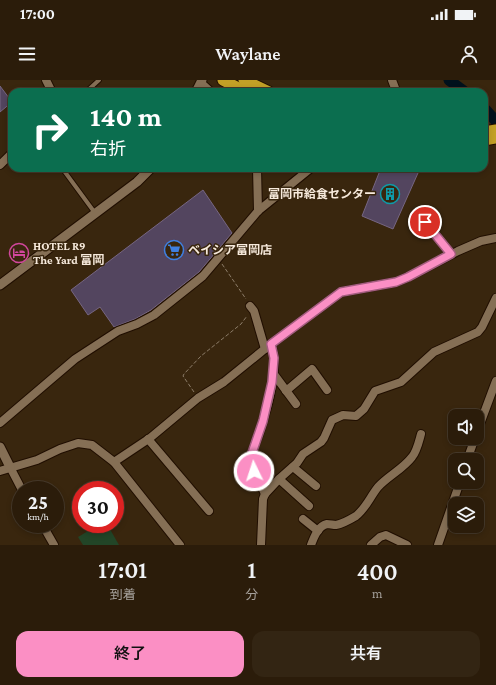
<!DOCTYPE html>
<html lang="ja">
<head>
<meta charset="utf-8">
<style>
  body { margin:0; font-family:"Crimson Pro","Noto Sans JP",serif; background:#332513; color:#f1f3f6; height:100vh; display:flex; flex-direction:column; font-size:15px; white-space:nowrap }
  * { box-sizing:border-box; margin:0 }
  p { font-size:13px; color:#a6a19c }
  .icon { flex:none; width:22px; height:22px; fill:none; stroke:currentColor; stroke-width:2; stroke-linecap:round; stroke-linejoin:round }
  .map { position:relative; height:465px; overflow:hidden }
  .panel { display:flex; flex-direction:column; background:#2b1c0a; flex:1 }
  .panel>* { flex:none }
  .guide { position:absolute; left:8px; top:8px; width:480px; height:84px; border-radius:12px; box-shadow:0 2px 6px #0003,0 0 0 1px #473a2b; background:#0b6e4f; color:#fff; overflow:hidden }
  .tools { position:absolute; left:448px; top:329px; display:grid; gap:8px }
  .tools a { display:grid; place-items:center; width:36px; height:36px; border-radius:8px; background:#2b1c0a; box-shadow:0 2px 6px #0003,0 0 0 1px #473a2b; font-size:20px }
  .speed { position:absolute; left:12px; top:401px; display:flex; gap:8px; font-size:20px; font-weight:700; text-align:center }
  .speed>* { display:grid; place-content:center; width:52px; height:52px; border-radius:50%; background:#2b1c0a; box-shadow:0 2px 6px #0003,0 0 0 1px #473a2b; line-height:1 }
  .speed small { font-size:10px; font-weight:400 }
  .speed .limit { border:6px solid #d22; background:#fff; color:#111 }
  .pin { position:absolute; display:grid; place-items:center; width:34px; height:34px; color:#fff; margin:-17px; border:2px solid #fff; border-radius:50%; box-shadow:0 1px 4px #0007 }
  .me { position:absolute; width:44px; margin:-22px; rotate:356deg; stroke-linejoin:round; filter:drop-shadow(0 0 3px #0008) }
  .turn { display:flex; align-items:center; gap:14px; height:84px; padding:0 16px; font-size:18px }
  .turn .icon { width:52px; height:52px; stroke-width:2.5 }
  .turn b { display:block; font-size:28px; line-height:34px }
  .eta { display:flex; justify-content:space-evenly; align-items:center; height:68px; text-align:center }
  .eta b { font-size:24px; font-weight:600; line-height:28px }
  .primary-button { display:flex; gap:8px; margin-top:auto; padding:8px 16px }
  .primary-button a { flex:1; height:46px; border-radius:12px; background:#fb8fc4; color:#111; font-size:16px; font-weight:600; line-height:46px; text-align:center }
  .primary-button a+a { background:#332513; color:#f1f3f6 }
  .status { display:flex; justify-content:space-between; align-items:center; height:28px; padding:0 20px; background:#2b1c0a; direction:ltr }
  .status svg { height:11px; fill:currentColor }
  header { display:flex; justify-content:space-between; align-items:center; height:52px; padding:0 16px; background:#2b1c0a; font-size:18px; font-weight:600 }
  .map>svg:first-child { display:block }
  .green { fill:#224527 }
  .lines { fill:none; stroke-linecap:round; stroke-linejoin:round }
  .river { stroke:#00111c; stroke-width:11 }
  .building { fill:#53455f; stroke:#766682 }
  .service-casing { stroke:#200e00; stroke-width:6 }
  .minor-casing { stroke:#200e00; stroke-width:10 }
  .tertiary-casing { stroke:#200e00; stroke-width:11 }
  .trunk-casing { stroke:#200e00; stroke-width:13 }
  .path { stroke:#8c7c68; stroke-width:1; stroke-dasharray:4 2; stroke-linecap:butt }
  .service { stroke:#856f55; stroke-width:4 }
  .minor { stroke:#856f55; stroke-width:8 }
  .tertiary { stroke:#856f55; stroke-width:9 }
  .trunk { stroke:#c2a026; stroke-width:11 }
  .route-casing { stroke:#a35d7f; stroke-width:10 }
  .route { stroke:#fb8fc4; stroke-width:7 }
  .labels { text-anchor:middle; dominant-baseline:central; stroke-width:3; stroke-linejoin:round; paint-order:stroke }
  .poi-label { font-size:12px; font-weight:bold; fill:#f7eadc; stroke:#39260e; text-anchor:start }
</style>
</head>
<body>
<div class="status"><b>17:00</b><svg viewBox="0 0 49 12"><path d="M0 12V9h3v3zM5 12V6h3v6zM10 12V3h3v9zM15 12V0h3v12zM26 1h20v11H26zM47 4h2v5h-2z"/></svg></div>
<header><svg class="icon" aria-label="menu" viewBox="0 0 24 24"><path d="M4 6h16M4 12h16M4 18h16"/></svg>Waylane<svg class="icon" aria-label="person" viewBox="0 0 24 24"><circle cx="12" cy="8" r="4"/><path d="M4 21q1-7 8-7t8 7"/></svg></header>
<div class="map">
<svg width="496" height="465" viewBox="0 0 496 465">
  <rect width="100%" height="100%" fill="#39260e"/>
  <path class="green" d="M 100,444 L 107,444 L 119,465 L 83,465 L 78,457 Z"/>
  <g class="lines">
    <g class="river">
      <path d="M 449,0 L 465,12"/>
      <path d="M 484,28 L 496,41"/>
    </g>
  </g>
  <g class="building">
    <path d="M 0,6 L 12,22 L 0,32 Z"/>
    <path d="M 381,88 L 409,88 L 418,93 L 393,149 L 362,136 Z"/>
    <path d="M 203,110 L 232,153 L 199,192 L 151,230 L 135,239 L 114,247 L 100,227 L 88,235 L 71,210 Z"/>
  </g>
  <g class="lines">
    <g class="service-casing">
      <g id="service">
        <path d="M 86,12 L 99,0"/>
        <path d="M 62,88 L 95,133"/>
      </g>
    </g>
    <g class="minor-casing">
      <g id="minor">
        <path d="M 46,0 L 52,12"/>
        <path d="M 392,0 L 395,8 L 393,12"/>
        <path d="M 201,3 L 211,12"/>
        <path d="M 0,85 L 12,73"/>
        <path d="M 257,88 L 258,131"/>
        <path d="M 425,141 L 451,174"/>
        <path d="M 250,226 L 254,231 L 265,269"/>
        <path d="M 273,293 L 296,324"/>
        <path d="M 286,311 L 312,289 L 327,310"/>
        <path d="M 0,343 L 75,279 L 118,251 L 137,244 L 154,235 L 203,196 L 258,131 L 311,88"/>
        <path d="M 477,352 L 496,301"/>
        <path d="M 148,359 L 209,431"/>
        <path d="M 467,380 L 475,358"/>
        <path d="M 114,382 L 150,358 L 198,318 L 224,302 L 271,264 L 341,212 L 396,202 L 408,197 L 458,171 L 481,161 L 496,158"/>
        <path d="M 10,387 L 22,410"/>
        <path d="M 293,387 L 316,406"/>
        <path d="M 0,391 L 37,380 L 60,369 L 78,363 L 92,365 L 114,382 L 180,465"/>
        <path d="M 279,399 L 309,426"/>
        <path d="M 265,414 C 261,404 252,391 252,380 C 251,370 257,361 260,351 C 267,329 275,302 274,279 C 274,274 272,268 271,264"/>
        <path d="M 303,439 L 318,451"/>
        <path d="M 42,444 L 54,465"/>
        <path d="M 261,465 L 263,419 L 265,414 L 279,399 L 297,383 L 303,374 L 321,362 L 324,358 L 332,340 L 343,335 L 356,336 L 364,329 L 375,311 L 401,302 L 434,272 L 478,252 L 482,247 L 496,218"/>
        <path d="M 311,465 C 314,457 318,446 327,444 C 330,444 333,445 336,445 C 342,444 351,439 356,436 C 366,428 370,417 378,407 C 388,396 403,389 412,377 C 417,371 419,361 421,354"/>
        <path d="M 371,465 L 380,457 L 386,455 L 407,465"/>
        <path d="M 438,465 L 460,402"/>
      </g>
    </g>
    <g class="tertiary-casing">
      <g id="tertiary">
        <path d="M 196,12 L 202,0"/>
        <path d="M 0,205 L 137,102 L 151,88"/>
        <path d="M 0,367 L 10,387"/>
      </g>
    </g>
    <g class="trunk-casing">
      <g id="trunk">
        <path d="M 223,0 L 246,12"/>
        <path d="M 244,0 L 269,12"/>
        <path d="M 484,52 L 496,50"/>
        <path d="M 484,60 L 496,58"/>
      </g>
    </g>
    <g class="path">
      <path d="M 222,184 L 246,219"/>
      <path d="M 194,312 L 183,296 L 184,294 L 201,276 L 241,244 L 247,236"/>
    </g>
    <use href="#service" class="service"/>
    <use href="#minor" class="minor"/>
    <use href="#tertiary" class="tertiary"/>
    <use href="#trunk" class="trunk"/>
  </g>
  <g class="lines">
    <g class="route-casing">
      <path id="route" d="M 254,391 L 252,373 L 263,341 L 272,302 L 274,278 L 271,264 L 341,212 L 396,202 L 408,197 L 451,174 L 425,142"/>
    </g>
    <use href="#route" class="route"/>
  </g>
  <defs>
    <g id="building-ring" transform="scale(1)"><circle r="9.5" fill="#39260e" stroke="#0f9aa8" stroke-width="1.5"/><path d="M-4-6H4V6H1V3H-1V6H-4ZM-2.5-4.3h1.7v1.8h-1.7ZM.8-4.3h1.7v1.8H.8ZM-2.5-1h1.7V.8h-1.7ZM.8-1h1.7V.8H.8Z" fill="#0f9aa8"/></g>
    <g id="supermarket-ring" transform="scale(1)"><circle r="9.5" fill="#39260e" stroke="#3f7fe0" stroke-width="1.5"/><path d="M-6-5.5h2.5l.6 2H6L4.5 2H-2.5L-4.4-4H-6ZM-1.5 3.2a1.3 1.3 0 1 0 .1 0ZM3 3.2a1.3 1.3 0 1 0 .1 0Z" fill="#3f7fe0"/></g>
    <g id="hotel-ring" transform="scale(1)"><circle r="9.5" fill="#39260e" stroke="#d1479c" stroke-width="1.5"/><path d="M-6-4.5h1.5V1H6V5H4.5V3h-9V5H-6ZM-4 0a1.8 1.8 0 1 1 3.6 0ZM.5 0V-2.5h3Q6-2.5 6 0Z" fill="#d1479c"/></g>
  </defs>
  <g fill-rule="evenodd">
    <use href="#building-ring" x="390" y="114"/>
    <use href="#supermarket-ring" x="174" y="170"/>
    <use href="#hotel-ring" x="19" y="173"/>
  </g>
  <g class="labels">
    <g class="poi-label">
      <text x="376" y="114" text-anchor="end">富岡市給食センター</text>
      <text x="33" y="166">HOTEL R9<tspan x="33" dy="14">The Yard 富岡</tspan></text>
      <text x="188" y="170">ベイシア富岡店</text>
    </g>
  </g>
</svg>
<div class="tools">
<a><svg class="icon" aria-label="sound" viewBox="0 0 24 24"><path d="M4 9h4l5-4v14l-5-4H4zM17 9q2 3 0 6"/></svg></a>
<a><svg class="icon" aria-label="search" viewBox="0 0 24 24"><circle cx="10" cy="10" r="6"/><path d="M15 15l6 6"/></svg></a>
<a><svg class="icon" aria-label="layers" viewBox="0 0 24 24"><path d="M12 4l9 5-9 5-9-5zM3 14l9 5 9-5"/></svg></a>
</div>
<div class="speed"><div>25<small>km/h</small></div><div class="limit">30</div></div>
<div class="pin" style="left:425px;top:142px;background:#d93025"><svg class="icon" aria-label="arrive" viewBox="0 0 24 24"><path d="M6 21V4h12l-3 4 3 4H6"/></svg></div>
<svg class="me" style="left:254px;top:391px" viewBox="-20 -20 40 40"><circle r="17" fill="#fb8fc4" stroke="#fff" stroke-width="3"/><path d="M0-11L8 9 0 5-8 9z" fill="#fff"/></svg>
<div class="guide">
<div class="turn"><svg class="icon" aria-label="right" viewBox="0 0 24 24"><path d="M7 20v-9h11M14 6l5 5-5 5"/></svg><div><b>140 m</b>右折</div></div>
</div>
</div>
<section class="panel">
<div class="eta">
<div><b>17:01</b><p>到着</p></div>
<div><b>1</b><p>分</p></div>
<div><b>400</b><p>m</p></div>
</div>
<div class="primary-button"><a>終了</a><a>共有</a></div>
</section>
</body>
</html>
